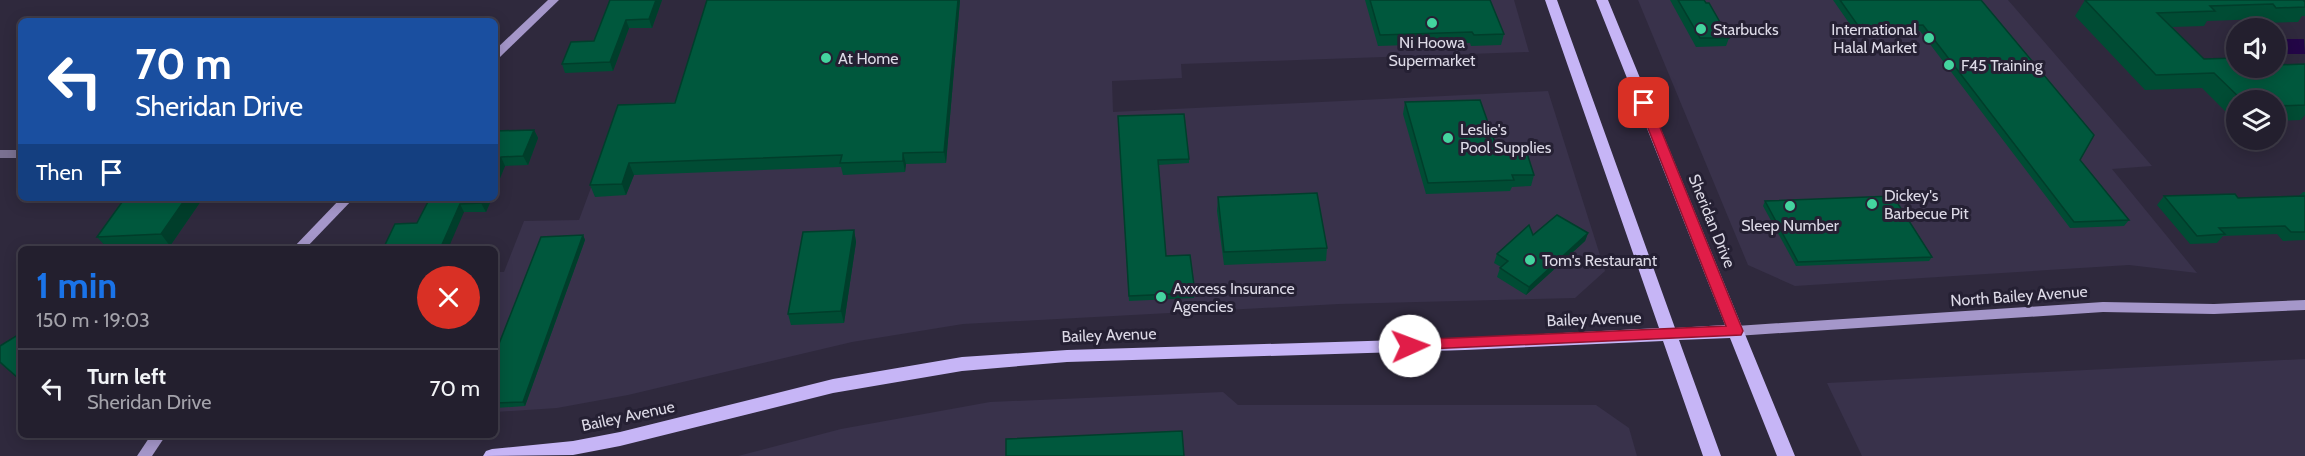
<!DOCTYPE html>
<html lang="en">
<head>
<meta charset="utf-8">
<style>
  body { margin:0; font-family:Cabin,sans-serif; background:#2f2c3a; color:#f1f3f6; height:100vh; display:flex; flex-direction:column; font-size:22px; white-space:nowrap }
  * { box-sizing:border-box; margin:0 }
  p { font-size:20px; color:#a3a2aa }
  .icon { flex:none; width:33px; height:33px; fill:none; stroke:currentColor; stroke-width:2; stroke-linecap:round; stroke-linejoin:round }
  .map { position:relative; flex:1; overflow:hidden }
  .sheet { position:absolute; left:18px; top:246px; width:480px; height:192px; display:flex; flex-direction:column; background:#231f2e; border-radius:9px; box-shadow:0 3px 15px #0003,0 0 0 2px #403d4a }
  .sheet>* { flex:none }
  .hud { position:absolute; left:18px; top:18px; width:480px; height:183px; border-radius:9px; box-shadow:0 3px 15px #0003,0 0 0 2px #403d4a; background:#1a4fa0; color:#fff; overflow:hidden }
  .controls { position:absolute; left:2226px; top:18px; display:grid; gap:12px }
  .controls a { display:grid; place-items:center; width:60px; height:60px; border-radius:50%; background:#231f2e; box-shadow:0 3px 15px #0003,0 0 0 2px #403d4a; font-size:30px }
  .pin { position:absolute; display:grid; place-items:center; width:51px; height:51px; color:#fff; margin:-26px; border-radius:12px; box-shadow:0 3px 9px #0006 }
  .me { position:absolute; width:66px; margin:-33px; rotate:88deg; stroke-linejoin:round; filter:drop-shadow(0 0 4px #0008) }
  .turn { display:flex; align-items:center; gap:21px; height:126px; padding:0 18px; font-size:27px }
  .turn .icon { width:78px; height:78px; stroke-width:2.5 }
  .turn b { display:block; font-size:42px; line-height:51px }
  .then { display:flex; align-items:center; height:57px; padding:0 18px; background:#0003; gap:12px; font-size:22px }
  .round { display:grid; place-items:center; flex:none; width:63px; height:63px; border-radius:32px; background:#2f2c3a }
  .head { display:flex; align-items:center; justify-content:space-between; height:102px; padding:0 18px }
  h1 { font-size:36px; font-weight:700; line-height:45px; color:#1a73e8 }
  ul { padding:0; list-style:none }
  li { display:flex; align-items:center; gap:18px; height:78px; padding:0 18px; border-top:2px solid #403d4a }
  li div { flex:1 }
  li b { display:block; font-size:22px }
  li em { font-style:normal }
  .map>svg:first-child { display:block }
  .built { fill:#39324b }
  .water { fill:#230647 }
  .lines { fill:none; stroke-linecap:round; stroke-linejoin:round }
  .street { fill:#7a7191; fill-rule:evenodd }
  .secondary { fill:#a597ca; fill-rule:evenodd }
  .primary { fill:#c6b5f6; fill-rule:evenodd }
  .wall { fill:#004c34 }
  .shaded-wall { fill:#003e2b }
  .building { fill:#00583d; stroke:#003e2b; stroke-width:1.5 }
  .route { fill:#e11d48; stroke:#92132f; stroke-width:1.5 }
  .poi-dot { fill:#44d49f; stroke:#252033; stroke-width:2 }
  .labels { text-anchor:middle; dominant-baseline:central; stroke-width:6; stroke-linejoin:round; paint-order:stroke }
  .poi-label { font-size:16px; fill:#dcd9e6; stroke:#252033; text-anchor:start }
  .street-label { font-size:16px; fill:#dcd9e6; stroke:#252033 }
</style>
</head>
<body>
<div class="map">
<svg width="2305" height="456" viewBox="0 0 2305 456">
  <rect width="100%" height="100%" fill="#2f293d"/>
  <g class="built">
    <path d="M 724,0 L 1514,0 L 1529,52 L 1181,64 L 1182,78 L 1112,81 L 1113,112 L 1548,91 L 1605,271 L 1575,298 L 1339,304 L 963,324 L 852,342 L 628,395 L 557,408 L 495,412 L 495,272 L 504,272 L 524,221 L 579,220 L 622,104 L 682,102 Z"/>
    <path d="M 1638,0 L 2008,0 L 2152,166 L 2112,169 L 2197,273 L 2129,265 L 1795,286 L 1748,265 Z"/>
    <path d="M 2305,359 L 2305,456 L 1862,456 L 1827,383 Z"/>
    <path d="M 1223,392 L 1238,405 L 1596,405 L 1629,428 L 1637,456 L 738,456 L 841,429 L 990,402 Z"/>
  </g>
  <path class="water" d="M 2276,39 L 2304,39 L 2305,54 L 2280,54 L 2276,51 Z"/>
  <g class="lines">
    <rect class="street" x="0" y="150" width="21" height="8"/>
    <g class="secondary">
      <path d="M 548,0 L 559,0 L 499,58 L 495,59 L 495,50 Z"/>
      <path d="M 341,198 L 354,198 L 305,249 L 292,249 Z"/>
      <path d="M 2305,300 L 2305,310 L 2214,314 L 2103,312 L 1736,336 L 1731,335 L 1730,331 L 1731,327 L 1736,326 L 2103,302 L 2214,304 Z"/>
      <path d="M 151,435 L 166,435 L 152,456 L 137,456 Z"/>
    </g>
    <path class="primary" d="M 1545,0 L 1557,0 L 1675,328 L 1725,325 L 1596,0 L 1608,0 L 1795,456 L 1777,456 L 1730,338 L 1679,340 L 1721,456 L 1703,456 L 1663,341 L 1465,350 L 1067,362 L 962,371 L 833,393 L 620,446 L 573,455 L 483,456 L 486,451 L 492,449 L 573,441 L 620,432 L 833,379 L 962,357 L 1067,350 L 1465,338 L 1659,328 Z"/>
  </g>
  <g class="wall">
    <path d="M 610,0 L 662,0 L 652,28 L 629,28 L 613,71 L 565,73 L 562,64 L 594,41 Z"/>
    <path d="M 960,0 L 946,163 L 906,164 L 905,172 L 843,175 L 841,167 L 634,175 L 626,195 L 595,197 L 590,185 L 675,103 Z"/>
    <path d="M 1365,0 L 1490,0 L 1504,34 L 1501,45 L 1471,46 L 1470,43 L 1378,46 Z"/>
    <path d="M 1670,0 L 1704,0 L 1729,38 L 1726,46 L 1696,47 Z"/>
    <path d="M 1833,0 L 1981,0 L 2080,160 L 2129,220 L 2124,226 L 2070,228 L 1920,31 L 1856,33 Z"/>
    <path d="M 2085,0 L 2305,0 L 2305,16 L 2302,16 L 2298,22 L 2264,23 L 2261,19 L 2207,21 L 2204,26 L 2172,27 L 2204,59 L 2236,68 L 2305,64 L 2305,115 L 2301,120 L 2276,121 L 2276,100 L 2236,100 L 2236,117 L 2231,117 L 2202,88 L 2145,90 L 2075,16 Z"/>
    <path d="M 1405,102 L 1498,151 L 1534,175 L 1531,186 L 1512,187 L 1510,191 L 1426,194 L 1403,114 Z"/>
    <path d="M 1118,116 L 1189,159 L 1189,163 L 1158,165 L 1166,256 L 1195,293 L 1194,298 L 1129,301 Z"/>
    <path d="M 534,130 L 538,138 L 528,165 L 505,166 L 495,190 L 495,131 Z"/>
    <path d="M 2303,192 L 2305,192 L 2305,240 L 2283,241 L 2277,234 L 2223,236 L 2217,243 L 2190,244 L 2157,205 L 2164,196 L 2238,198 L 2299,196 Z"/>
    <path d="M 1218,197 L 1327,248 L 1326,261 L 1224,265 L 1217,211 Z"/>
    <path d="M 203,198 L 170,246 L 107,248 L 97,237 Z"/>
    <path d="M 430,198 L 492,198 L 486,212 L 464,212 L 417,223 Z"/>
    <path d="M 1765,201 L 1932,257 L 1929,261 L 1796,266 L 1763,206 Z"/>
    <path d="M 854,230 L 856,242 L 844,323 L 791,325 L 788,314 Z"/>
    <path d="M 1588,233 L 1585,241 L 1526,295 L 1497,277 L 1500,268 L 1501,267 L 1494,263 L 1497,254 L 1533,235 Z"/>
    <path d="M 583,235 L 585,240 L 525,406 L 495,408 L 495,354 Z"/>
    <path d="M 21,333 L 21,381 L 0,363 L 0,346 Z"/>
  </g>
  <g class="shaded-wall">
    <path d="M 656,0 L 662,0 L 652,28 L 649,19 Z"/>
    <path d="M 958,0 L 960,0 L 946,163 L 944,152 Z"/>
    <path d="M 626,20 L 629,28 L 613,71 L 610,62 Z"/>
    <path d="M 534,130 L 538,138 L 528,165 L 523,156 Z"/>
    <path d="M 903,153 L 906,164 L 905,172 L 903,161 Z"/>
    <path d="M 501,157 L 505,166 L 495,190 L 495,171 Z"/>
    <path d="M 629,163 L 634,175 L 626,195 L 622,184 Z"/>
    <path d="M 186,198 L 203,198 L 170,246 L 161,234 Z"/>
    <path d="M 483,198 L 492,198 L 486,212 L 481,203 Z"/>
    <path d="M 460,204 L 464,212 L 448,249 L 440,249 Z"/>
    <path d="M 854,230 L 856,242 L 844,323 L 841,311 Z"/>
    <path d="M 1588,233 L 1585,241 L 1526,295 L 1529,287 Z"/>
    <path d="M 583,235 L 585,240 L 525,406 L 523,402 Z"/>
  </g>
  <g class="building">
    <path d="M 610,0 L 656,0 L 649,19 L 626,20 L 610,62 L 562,64 L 571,42 L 594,41 Z"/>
    <path d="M 707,0 L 958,0 L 944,152 L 903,153 L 903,161 L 840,163 L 842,155 L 629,163 L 622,184 L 590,185 L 618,105 L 675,103 Z"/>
    <path d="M 1370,0 L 1490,0 L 1504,34 L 1474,35 L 1472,32 L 1380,35 Z"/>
    <path d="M 1678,0 L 1704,0 L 1706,3 L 1709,3 L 1729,38 L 1700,38 Z"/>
    <path d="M 1840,0 L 1981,0 L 2094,135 L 2080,160 L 2129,220 L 2074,222 L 1923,25 L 1859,27 Z"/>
    <path d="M 2085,0 L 2305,0 L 2305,1 L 2304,1 L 2305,2 L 2305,7 L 2276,8 L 2273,4 L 2210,6 L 2215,11 L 2157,13 L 2204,59 L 2236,58 L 2236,68 L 2276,68 L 2276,65 L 2305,64 L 2305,105 L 2276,106 L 2276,100 L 2242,100 L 2214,73 L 2156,75 Z"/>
    <path d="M 1480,100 L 1498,151 L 1526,150 L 1534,175 L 1512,175 L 1514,180 L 1428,183 L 1405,102 Z"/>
    <path d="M 1184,114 L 1189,159 L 1158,160 L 1166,256 L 1190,255 L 1195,293 L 1129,296 L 1118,116 Z"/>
    <path d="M 534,130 L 523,156 L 501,157 L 495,171 L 495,131 Z"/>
    <path d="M 1317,193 L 1327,248 L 1224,252 L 1218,197 Z"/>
    <path d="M 2235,194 L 2238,198 L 2305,196 L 2305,232 L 2291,232 L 2285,226 L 2219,228 L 2225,234 L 2197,236 L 2164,196 Z"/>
    <path d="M 1893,196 L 1932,257 L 1798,262 L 1765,201 Z"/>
    <path d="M 125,198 L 186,198 L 161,234 L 97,237 Z"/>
    <path d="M 430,198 L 483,198 L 481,203 L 460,204 L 440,249 L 383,249 L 395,224 L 417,223 Z"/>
    <path d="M 1557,215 L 1588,233 L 1529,287 L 1500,268 L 1508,261 L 1497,254 L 1529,225 L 1533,235 Z"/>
    <path d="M 854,230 L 841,311 L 788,314 L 803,232 Z"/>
    <path d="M 583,235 L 523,402 L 495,403 L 495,354 L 541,237 Z"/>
    <path d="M 21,333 L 21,375 L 17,377 L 0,362 L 0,346 Z"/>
    <path d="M 1182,431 L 1184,456 L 1006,456 L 1006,439 Z"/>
  </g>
  <path class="route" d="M 1644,99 L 1650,103 L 1743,331 L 1741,335 L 1405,350 L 1402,346 L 1405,342 L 1410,340 L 1726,326 L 1638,103 Z"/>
  <g class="poi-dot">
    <circle cx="1432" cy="23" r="6"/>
    <circle cx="1701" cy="29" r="6"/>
    <circle cx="1929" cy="38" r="6"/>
    <circle cx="826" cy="58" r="6"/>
    <circle cx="1949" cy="65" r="6"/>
    <circle cx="1448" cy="138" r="6"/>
    <circle cx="1872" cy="204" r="6"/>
    <circle cx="1790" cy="206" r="6"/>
    <circle cx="1530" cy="260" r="6"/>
    <circle cx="1161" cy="297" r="6"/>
  </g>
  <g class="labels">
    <g class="poi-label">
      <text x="1713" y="29">Starbucks</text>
      <text x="1917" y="29" text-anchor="end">International<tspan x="1917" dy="18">Halal Market</tspan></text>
      <text x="1432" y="42" text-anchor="middle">Ni Hoowa<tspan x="1432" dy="18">Supermarket</tspan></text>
      <text x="838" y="58">At Home</text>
      <text x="1961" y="65">F45 Training</text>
      <text x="1460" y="129">Leslie's<tspan x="1460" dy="18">Pool Supplies</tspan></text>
      <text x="1884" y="195">Dickey's<tspan x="1884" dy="18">Barbecue Pit</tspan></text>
      <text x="1790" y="225" text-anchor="middle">Sleep Number</text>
      <text x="1542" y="260">Tom's Restaurant</text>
      <text x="1173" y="288">Axxcess Insurance<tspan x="1173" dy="18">Agencies</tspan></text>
    </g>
    <g class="street-label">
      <text transform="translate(1712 221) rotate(68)">Sheridan Drive</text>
      <text transform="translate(2019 296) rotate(-4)">North Bailey Avenue</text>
      <text transform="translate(1594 319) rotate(-2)">Bailey Avenue</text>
      <text transform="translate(1109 335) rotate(-2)">Bailey Avenue</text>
      <text transform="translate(628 416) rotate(-12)">Bailey Avenue</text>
    </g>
  </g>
</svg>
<div class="controls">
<a><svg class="icon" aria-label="sound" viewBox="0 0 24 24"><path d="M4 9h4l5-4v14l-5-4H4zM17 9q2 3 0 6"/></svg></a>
<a><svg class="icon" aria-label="layers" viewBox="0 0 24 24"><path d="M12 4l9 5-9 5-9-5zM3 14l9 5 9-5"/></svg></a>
</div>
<div class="pin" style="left:1644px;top:103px;background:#d93025"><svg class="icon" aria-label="arrive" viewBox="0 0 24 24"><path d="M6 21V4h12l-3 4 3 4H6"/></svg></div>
<svg class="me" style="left:1410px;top:346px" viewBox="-20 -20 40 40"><circle r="19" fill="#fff"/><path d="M0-13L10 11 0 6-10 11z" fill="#e11d48"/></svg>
<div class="hud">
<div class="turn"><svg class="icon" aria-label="left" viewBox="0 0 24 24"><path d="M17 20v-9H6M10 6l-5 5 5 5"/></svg><div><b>70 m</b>Sheridan Drive</div></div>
<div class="then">Then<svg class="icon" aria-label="arrive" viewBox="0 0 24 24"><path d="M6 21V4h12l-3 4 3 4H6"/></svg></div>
</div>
<section class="sheet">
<div class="head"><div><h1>1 min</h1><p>150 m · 19:03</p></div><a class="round" style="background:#d93025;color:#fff"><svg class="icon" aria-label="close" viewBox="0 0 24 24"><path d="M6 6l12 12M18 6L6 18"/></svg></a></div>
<ul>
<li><svg class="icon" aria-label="left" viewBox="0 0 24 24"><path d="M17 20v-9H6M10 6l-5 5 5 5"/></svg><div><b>Turn left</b><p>Sheridan Drive</p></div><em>70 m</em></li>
</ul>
</section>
</div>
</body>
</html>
